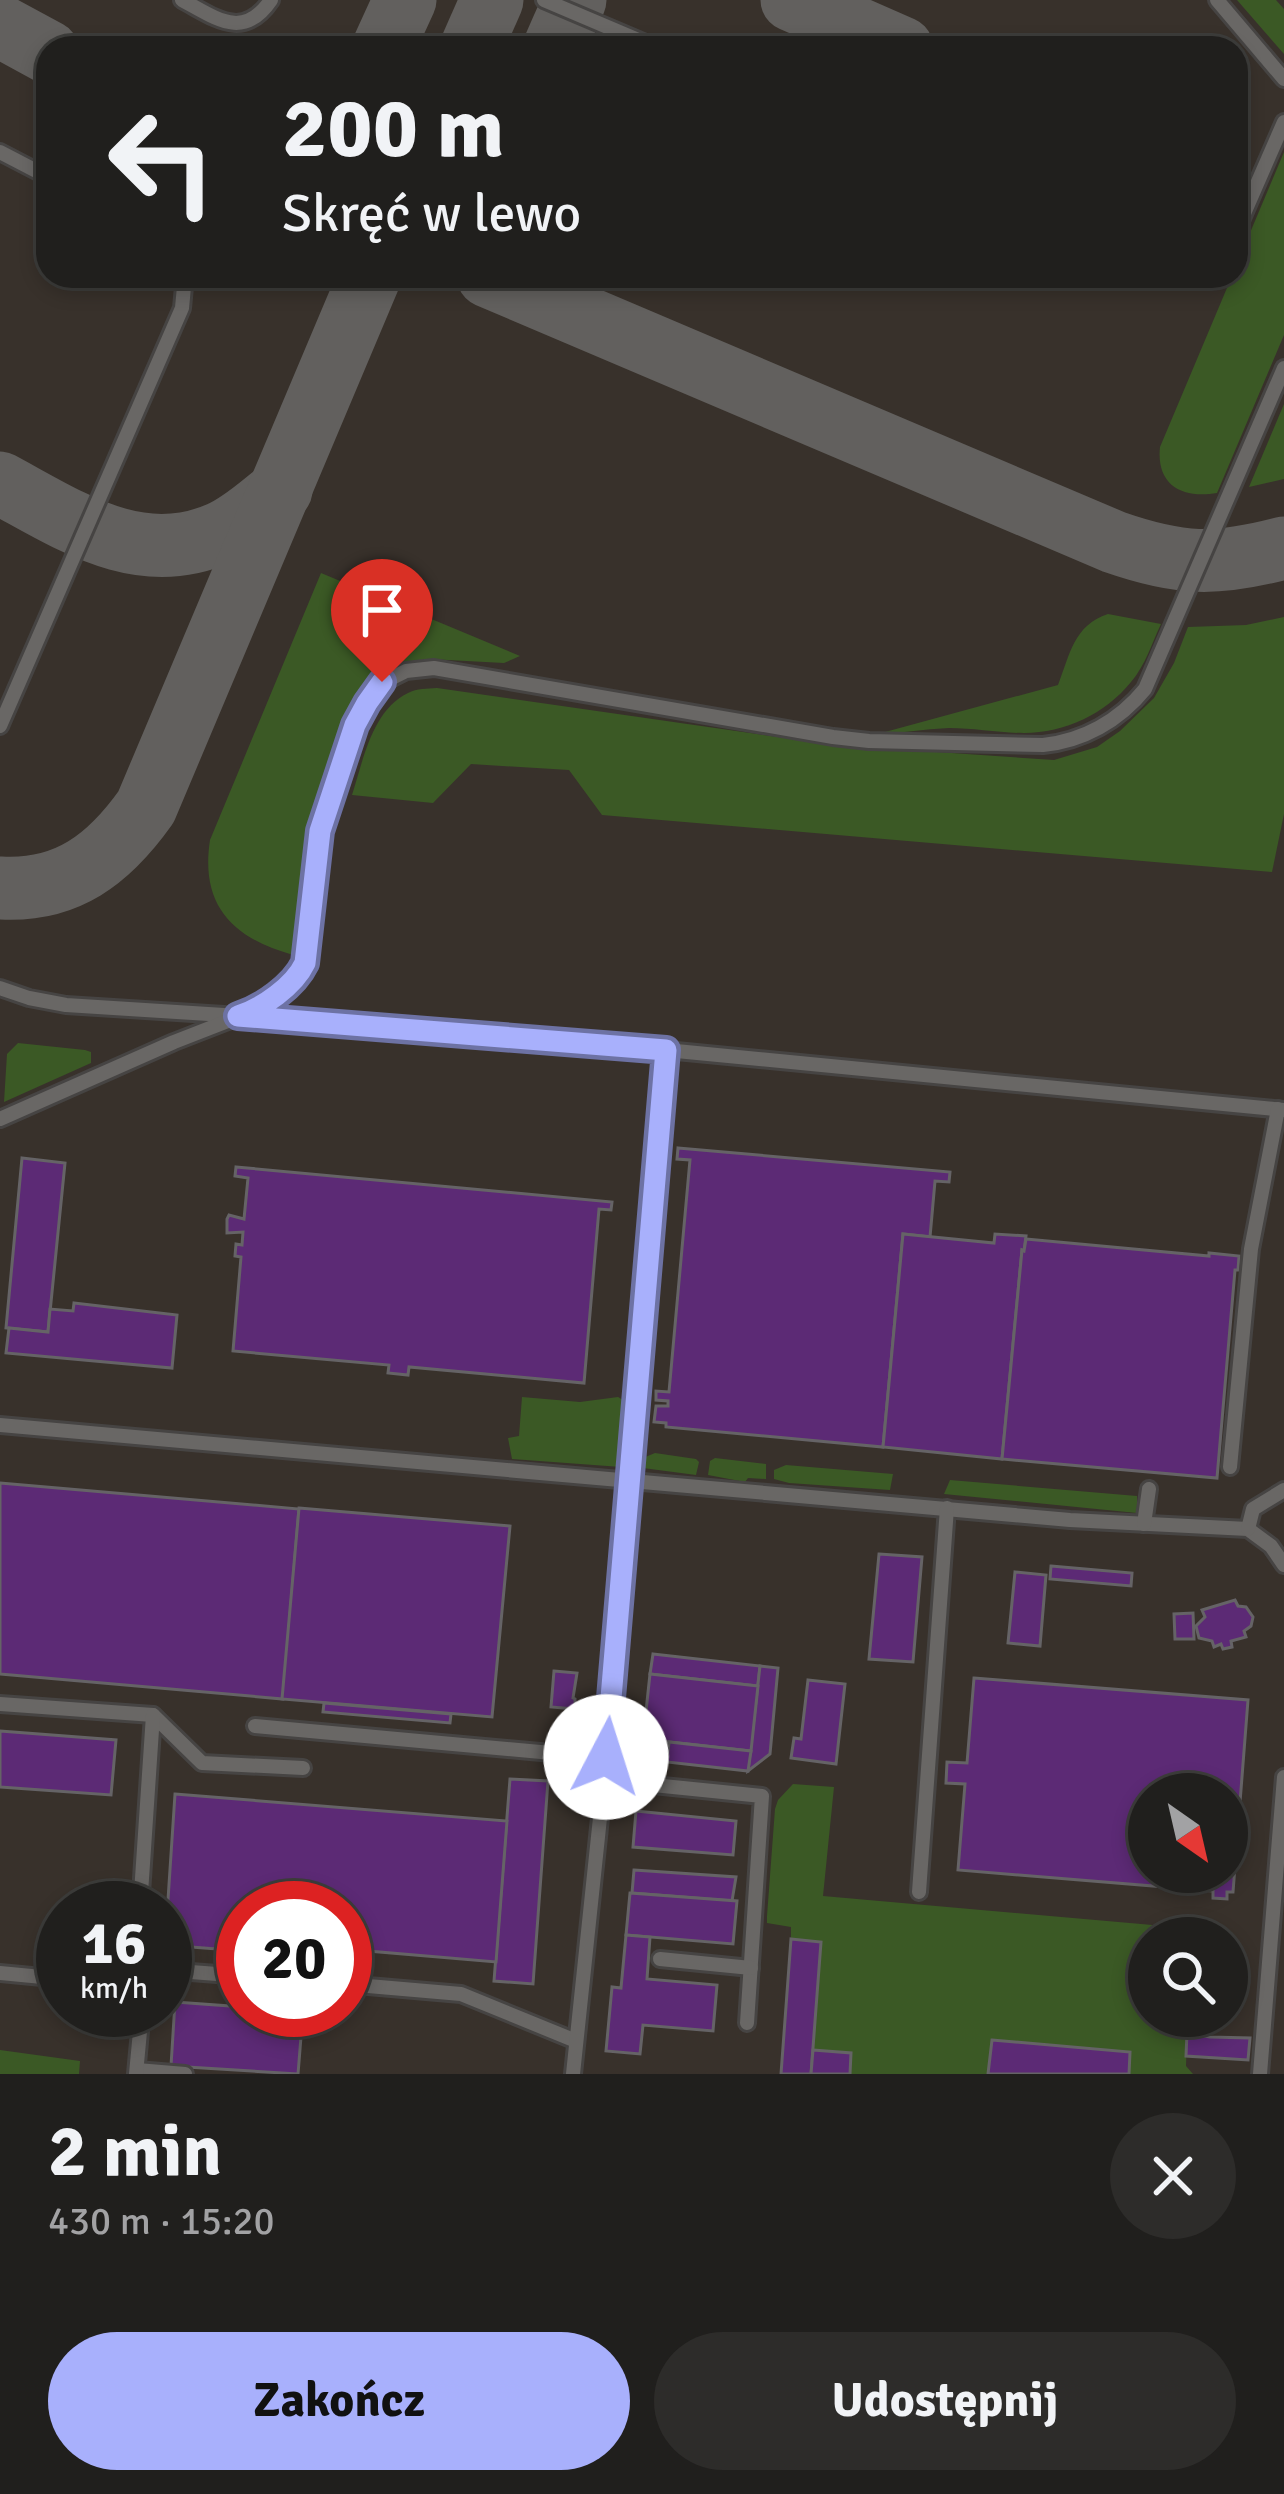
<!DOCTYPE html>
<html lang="pl">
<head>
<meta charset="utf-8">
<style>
  body { margin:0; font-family:Signika,sans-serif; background:#2d2c2a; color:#f1f3f6; height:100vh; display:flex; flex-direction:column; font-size:45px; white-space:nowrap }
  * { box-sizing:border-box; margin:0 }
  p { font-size:39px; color:#a2a2a4 }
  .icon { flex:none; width:66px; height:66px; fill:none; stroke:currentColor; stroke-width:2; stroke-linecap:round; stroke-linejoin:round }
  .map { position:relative; height:2074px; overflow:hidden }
  .details { display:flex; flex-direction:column; background:#201f1d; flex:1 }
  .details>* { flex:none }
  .banner { position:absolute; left:36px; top:36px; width:1212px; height:252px; border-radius:36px; box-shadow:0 6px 18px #0003,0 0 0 3px #3d3d3b; background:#201f1d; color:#f1f3f6; overflow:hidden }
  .needle { width:78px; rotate:146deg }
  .tools { position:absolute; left:1128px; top:1773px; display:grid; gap:24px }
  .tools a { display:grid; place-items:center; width:120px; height:120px; border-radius:50%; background:#201f1d; box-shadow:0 6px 18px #0003,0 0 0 3px #3d3d3b; font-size:60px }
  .speed { position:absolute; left:36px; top:1881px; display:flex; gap:24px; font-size:60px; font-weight:700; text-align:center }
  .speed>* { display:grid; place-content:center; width:156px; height:156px; border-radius:50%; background:#201f1d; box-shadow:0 6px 18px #0003,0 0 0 3px #3d3d3b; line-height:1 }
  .speed small { font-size:30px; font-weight:400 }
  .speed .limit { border:18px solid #d22; background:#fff; color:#111 }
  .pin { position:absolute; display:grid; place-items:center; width:102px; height:102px; color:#fff; margin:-123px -51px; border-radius:50% 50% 50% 0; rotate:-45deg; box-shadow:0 0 12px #0007 }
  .pin .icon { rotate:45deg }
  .me { position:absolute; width:132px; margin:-66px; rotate:5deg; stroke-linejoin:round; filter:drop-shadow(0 0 9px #0008) }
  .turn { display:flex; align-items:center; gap:42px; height:252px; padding:0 48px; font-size:54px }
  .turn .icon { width:156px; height:156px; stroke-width:2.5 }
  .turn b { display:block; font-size:84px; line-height:102px }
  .round { display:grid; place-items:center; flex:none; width:126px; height:126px; border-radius:63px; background:#2d2c2a }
  .summary { display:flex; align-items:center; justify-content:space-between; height:204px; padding:0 48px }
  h1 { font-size:72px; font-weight:700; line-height:90px }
  .button { display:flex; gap:24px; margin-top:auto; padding:24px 48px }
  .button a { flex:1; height:138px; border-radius:72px; background:#a8b0fc; color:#111; font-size:48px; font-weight:700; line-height:138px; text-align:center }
  .button a+a { background:#2d2c2a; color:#f1f3f6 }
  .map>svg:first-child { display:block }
  .built { fill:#38312b; fill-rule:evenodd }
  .green { fill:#3b5925 }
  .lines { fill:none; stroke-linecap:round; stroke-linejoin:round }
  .taxiway { stroke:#62605e; stroke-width:63 }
  .building { fill:#5c2a75; stroke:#656366; stroke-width:3; fill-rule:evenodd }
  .lane-casing { stroke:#464443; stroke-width:20 }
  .lane { stroke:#696765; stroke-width:14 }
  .route-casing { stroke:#6d72a4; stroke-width:30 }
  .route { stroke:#a8b0fc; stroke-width:21 }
</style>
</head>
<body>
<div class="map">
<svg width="1284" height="2074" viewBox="0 0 1284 2074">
  <rect width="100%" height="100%" fill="#2b2927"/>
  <path class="built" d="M 0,0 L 1284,0 L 1284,2074 L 0,2074 ZM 48,48 L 1236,48 L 1236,276 L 48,276 ZM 1149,1794 L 1227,1794 L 1227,1872 L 1149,1872 ZM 63,1908 L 165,1908 L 165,2010 L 63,2010 ZM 243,1908 L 345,1908 L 345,2010 L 243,2010 ZM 1149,1938 L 1227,1938 L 1227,2016 L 1149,2016 ZM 1187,2033 L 1210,2037 L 1250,2038 L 1248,2060 L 1186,2055 Z"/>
  <g class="green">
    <path d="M 1237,0 L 1276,0 L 1284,9 L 1284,54 Z"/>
    <path d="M 1284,152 L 1284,335 L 1217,493 C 1182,499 1156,485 1160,447 L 1232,276 L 1236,276 L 1236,266 Z"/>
    <path d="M 1284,404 L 1284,479 L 1249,487 Z"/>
    <path d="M 321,573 L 520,656 L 504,663 L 429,659 L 400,663 L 369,681 L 350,712 L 312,815 L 298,942 L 293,955 C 232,938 200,905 210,840 Z"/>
    <path d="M 1108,614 L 1161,624 C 1152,643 1145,666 1131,682 C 1105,714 1065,733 1024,733 C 999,733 974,728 949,728 C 924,729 899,733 874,735 L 1058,685 C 1070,654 1074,625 1108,614 Z"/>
    <path d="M 1284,617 L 1284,814 L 1272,872 L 602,815 L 569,770 L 471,764 L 433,803 L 352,795 C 363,761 372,710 408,693 C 417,688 427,689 437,688 L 834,745 L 1054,760 L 1097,747 L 1120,731 L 1154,698 L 1174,663 L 1188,627 L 1246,625 Z"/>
    <path d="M 18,1043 L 85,1050 L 91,1052 L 91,1063 L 4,1102 L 7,1054 Z"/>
    <path d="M 522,1397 L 580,1402 L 618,1397 L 623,1400 L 621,1467 L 512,1459 L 508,1438 L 519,1436 Z"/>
    <path d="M 655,1453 L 696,1459 L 699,1462 L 696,1475 L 643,1468 L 643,1458 Z"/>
    <path d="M 715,1458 L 766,1464 L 766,1479 L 748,1478 L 745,1482 L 708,1475 L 710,1461 Z"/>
    <path d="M 786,1465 L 893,1474 L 890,1490 L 789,1483 L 774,1479 L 774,1470 Z"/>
    <path d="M 950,1480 L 1137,1496 L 1137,1513 L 944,1494 Z"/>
    <path d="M 793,1784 L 834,1787 L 823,1896 L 1232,1932 L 1227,2006 L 1227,1938 L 1149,1938 L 1149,2016 L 1221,2016 L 1210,2037 L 1187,2034 L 1186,2066 L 1193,2074 L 1129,2074 L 1130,2052 L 993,2040 L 988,2074 L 850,2074 L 851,2053 L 813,2050 L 821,1942 L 791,1939 L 791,1927 L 767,1923 L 767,1916 L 775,1809 L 778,1800 Z"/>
    <path d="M 0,2050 L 80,2061 L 79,2074 L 0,2074 Z"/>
  </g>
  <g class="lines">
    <g class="taxiway">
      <path d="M 792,0 L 902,48"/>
      <path d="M 0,26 L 48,52"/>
      <path d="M 383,48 L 405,0"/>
      <path d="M 471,48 L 492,0"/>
      <path d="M 554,48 L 575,0"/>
      <path d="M 488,276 L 1114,542 C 1180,565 1216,566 1284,548"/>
      <path d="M 0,483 C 69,520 139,569 220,533 C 243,523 261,505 281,490"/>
      <path d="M 0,888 C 67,892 109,859 146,807 L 370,276"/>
    </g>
  </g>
  <g class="building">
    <path d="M 678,1148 L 950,1172 L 949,1182 L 935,1181 L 930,1237 L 903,1234 L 883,1447 L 666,1427 L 666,1423 L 654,1422 L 656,1406 L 668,1406 L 668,1401 L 656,1400 L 656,1391 L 669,1392 L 690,1160 L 677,1159 Z"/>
    <path d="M 22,1158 L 65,1163 L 48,1332 L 6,1328 Z"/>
    <path d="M 236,1167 L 612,1202 L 611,1210 L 599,1209 L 584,1383 L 409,1367 L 408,1375 L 388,1373 L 389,1365 L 233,1351 L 241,1257 L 235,1256 L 236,1244 L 242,1245 L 243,1232 L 227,1233 L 227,1219 L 229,1215 L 244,1219 L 248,1178 L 235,1176 Z"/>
    <path d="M 903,1234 L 994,1243 L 995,1234 L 1026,1236 L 1024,1251 L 1022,1250 L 1002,1459 L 883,1447 Z"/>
    <path d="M 1026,1239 L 1209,1256 L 1209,1253 L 1239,1256 L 1238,1270 L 1235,1270 L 1217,1478 L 1002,1459 L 1022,1250 L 1024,1251 Z"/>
    <path d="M 74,1303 L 177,1315 L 172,1368 L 6,1353 L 9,1328 L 48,1332 L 50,1309 L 73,1311 Z"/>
    <path d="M 0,1483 L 299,1509 L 283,1699 L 0,1674 Z"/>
    <path d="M 299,1508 L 510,1526 L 492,1717 L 282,1699 Z"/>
    <path d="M 879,1554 L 922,1557 L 913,1662 L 869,1659 Z"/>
    <path d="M 1051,1566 L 1132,1573 L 1131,1586 L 1050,1579 Z"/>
    <path d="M 1015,1572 L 1046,1575 L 1040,1646 L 1008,1643 Z"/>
    <path d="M 1235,1600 L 1238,1606 L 1246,1607 L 1253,1617 L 1251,1626 L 1244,1631 L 1246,1637 L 1231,1641 L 1232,1647 L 1223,1649 L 1221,1644 L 1214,1647 L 1212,1641 L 1199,1638 L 1196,1626 L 1205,1617 L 1202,1610 Z"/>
    <path d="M 1193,1613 L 1194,1639 L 1175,1639 L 1174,1614 Z"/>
    <path d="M 653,1654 L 760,1666 L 758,1686 L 650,1674 Z"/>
    <path d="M 760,1666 L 778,1668 L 770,1754 L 748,1771 Z"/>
    <path d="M 554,1671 L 577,1673 L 573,1698 L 575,1699 L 575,1709 L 551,1707 Z"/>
    <path d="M 650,1674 L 758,1686 L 751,1751 L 643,1739 Z"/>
    <path d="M 974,1678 L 1248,1700 L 1233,1892 L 1227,1892 L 1227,1899 L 1213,1898 L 1213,1891 L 958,1870 L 965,1784 L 946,1783 L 947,1762 L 967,1763 ZM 1149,1794 L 1227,1794 L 1227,1872 L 1149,1872 Z"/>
    <path d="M 808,1680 L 845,1684 L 836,1764 L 791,1758 L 794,1738 L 801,1739 Z"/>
    <path d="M 324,1703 L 451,1714 L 450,1723 L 323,1712 Z"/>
    <path d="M 0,1731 L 116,1740 L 111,1795 L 0,1787 Z"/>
    <path d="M 669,1742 L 751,1751 L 748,1771 L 667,1762 Z"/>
    <path d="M 510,1779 L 548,1781 L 533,1984 L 494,1981 Z"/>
    <path d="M 175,1794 L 507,1821 L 496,1962 L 345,1949 L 345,1908 L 243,1908 L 243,1951 L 165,1945 Z"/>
    <path d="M 636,1811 L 736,1821 L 733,1855 L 633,1847 Z"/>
    <path d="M 634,1870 L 736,1877 L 732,1901 L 632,1893 Z"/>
    <path d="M 630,1893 L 737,1901 L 733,1944 L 626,1935 Z"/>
    <path d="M 626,1935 L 650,1937 L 647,1979 L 717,1985 L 713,2031 L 643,2025 L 640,2054 L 606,2051 L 612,1987 L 621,1988 Z"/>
    <path d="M 791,1939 L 821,1942 L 811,2074 L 781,2074 Z"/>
    <path d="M 175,2002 L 243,2007 L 243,2010 L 303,2012 L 298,2074 L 171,2066 Z"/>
    <path d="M 1187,2033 L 1210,2037 L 1250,2038 L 1248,2060 L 1186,2056 Z"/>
    <path d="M 992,2040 L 1130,2052 L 1129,2074 L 988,2074 Z"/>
    <path d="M 813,2050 L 851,2053 L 850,2074 L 811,2074 Z"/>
  </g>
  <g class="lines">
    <g class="lane-casing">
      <g id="lane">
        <path d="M 182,0 C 216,18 243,41 271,0"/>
        <path d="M 544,0 L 657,48"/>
        <path d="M 1217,0 L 1284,79"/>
        <path d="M 0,152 L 48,177"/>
        <path d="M 1236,232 L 1284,122"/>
        <path d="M 0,726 L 182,308 L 185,276"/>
        <path d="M 0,988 L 29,998 L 66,1005 L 286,1019 L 666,1050 L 1284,1110"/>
        <path d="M 0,1119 L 174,1042 L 251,1012 L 298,977 L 306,963 L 320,831 L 355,725 L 367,703 L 382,683 L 406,671 L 434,668 L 833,737 L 869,741 L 1043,745 C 1083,741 1119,721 1145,689 L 1284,368"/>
        <path d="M 0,1425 L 1070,1520 L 1248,1529 L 1271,1546 L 1284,1565"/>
        <path d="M 1230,1467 L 1251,1249 L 1278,1109"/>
        <path d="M 1144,1524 L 1149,1489"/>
        <path d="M 1248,1529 L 1253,1509 L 1284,1490"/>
        <path d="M 0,1704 L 153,1715 L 202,1763 L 303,1768"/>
        <path d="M 255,1726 L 606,1758"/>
        <path d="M 604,1780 L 762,1796 L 747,2023"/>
        <path d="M 919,1892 L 947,1508"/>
        <path d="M 140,1908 L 153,1715"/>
        <path d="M 660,1959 L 751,1968"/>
        <path d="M 165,1970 L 243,1976"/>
        <path d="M 0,1973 L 63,1979"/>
        <path d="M 345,1984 L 461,1994 L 576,2041"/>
        <path d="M 137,2070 L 185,2074"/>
        <path d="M 136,2074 L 142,2010"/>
        <path d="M 573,2074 L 604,1780 L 666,1050"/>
        <path d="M 1260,2074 L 1284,1777"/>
      </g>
    </g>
    <use href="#lane" class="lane"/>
  </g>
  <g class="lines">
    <g class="route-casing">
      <path id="route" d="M 382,682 L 367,703 L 355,725 L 320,831 L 305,963 C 294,986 263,1008 238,1016 L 666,1050 L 606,1757"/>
    </g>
    <use href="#route" class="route"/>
  </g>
</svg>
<div class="tools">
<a><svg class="needle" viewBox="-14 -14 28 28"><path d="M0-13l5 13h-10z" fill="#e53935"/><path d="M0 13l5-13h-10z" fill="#a2a2a4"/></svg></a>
<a><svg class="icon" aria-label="search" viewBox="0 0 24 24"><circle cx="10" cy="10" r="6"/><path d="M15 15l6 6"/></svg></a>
</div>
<div class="speed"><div>16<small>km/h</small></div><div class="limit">20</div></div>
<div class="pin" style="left:382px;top:682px;background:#d93025"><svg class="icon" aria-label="arrive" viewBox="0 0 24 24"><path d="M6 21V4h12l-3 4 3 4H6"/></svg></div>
<svg class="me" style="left:606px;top:1757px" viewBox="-20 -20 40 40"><circle r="19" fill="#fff"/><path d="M0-13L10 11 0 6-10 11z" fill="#a8b0fc"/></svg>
<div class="banner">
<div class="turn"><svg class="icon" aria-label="left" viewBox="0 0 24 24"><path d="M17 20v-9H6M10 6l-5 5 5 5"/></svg><div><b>200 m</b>Skręć w lewo</div></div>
</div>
</div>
<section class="details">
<div class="summary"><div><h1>2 min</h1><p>430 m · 15:20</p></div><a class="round"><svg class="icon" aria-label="close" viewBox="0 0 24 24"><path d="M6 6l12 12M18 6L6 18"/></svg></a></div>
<div class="button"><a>Zakończ</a><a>Udostępnij</a></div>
</section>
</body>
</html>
